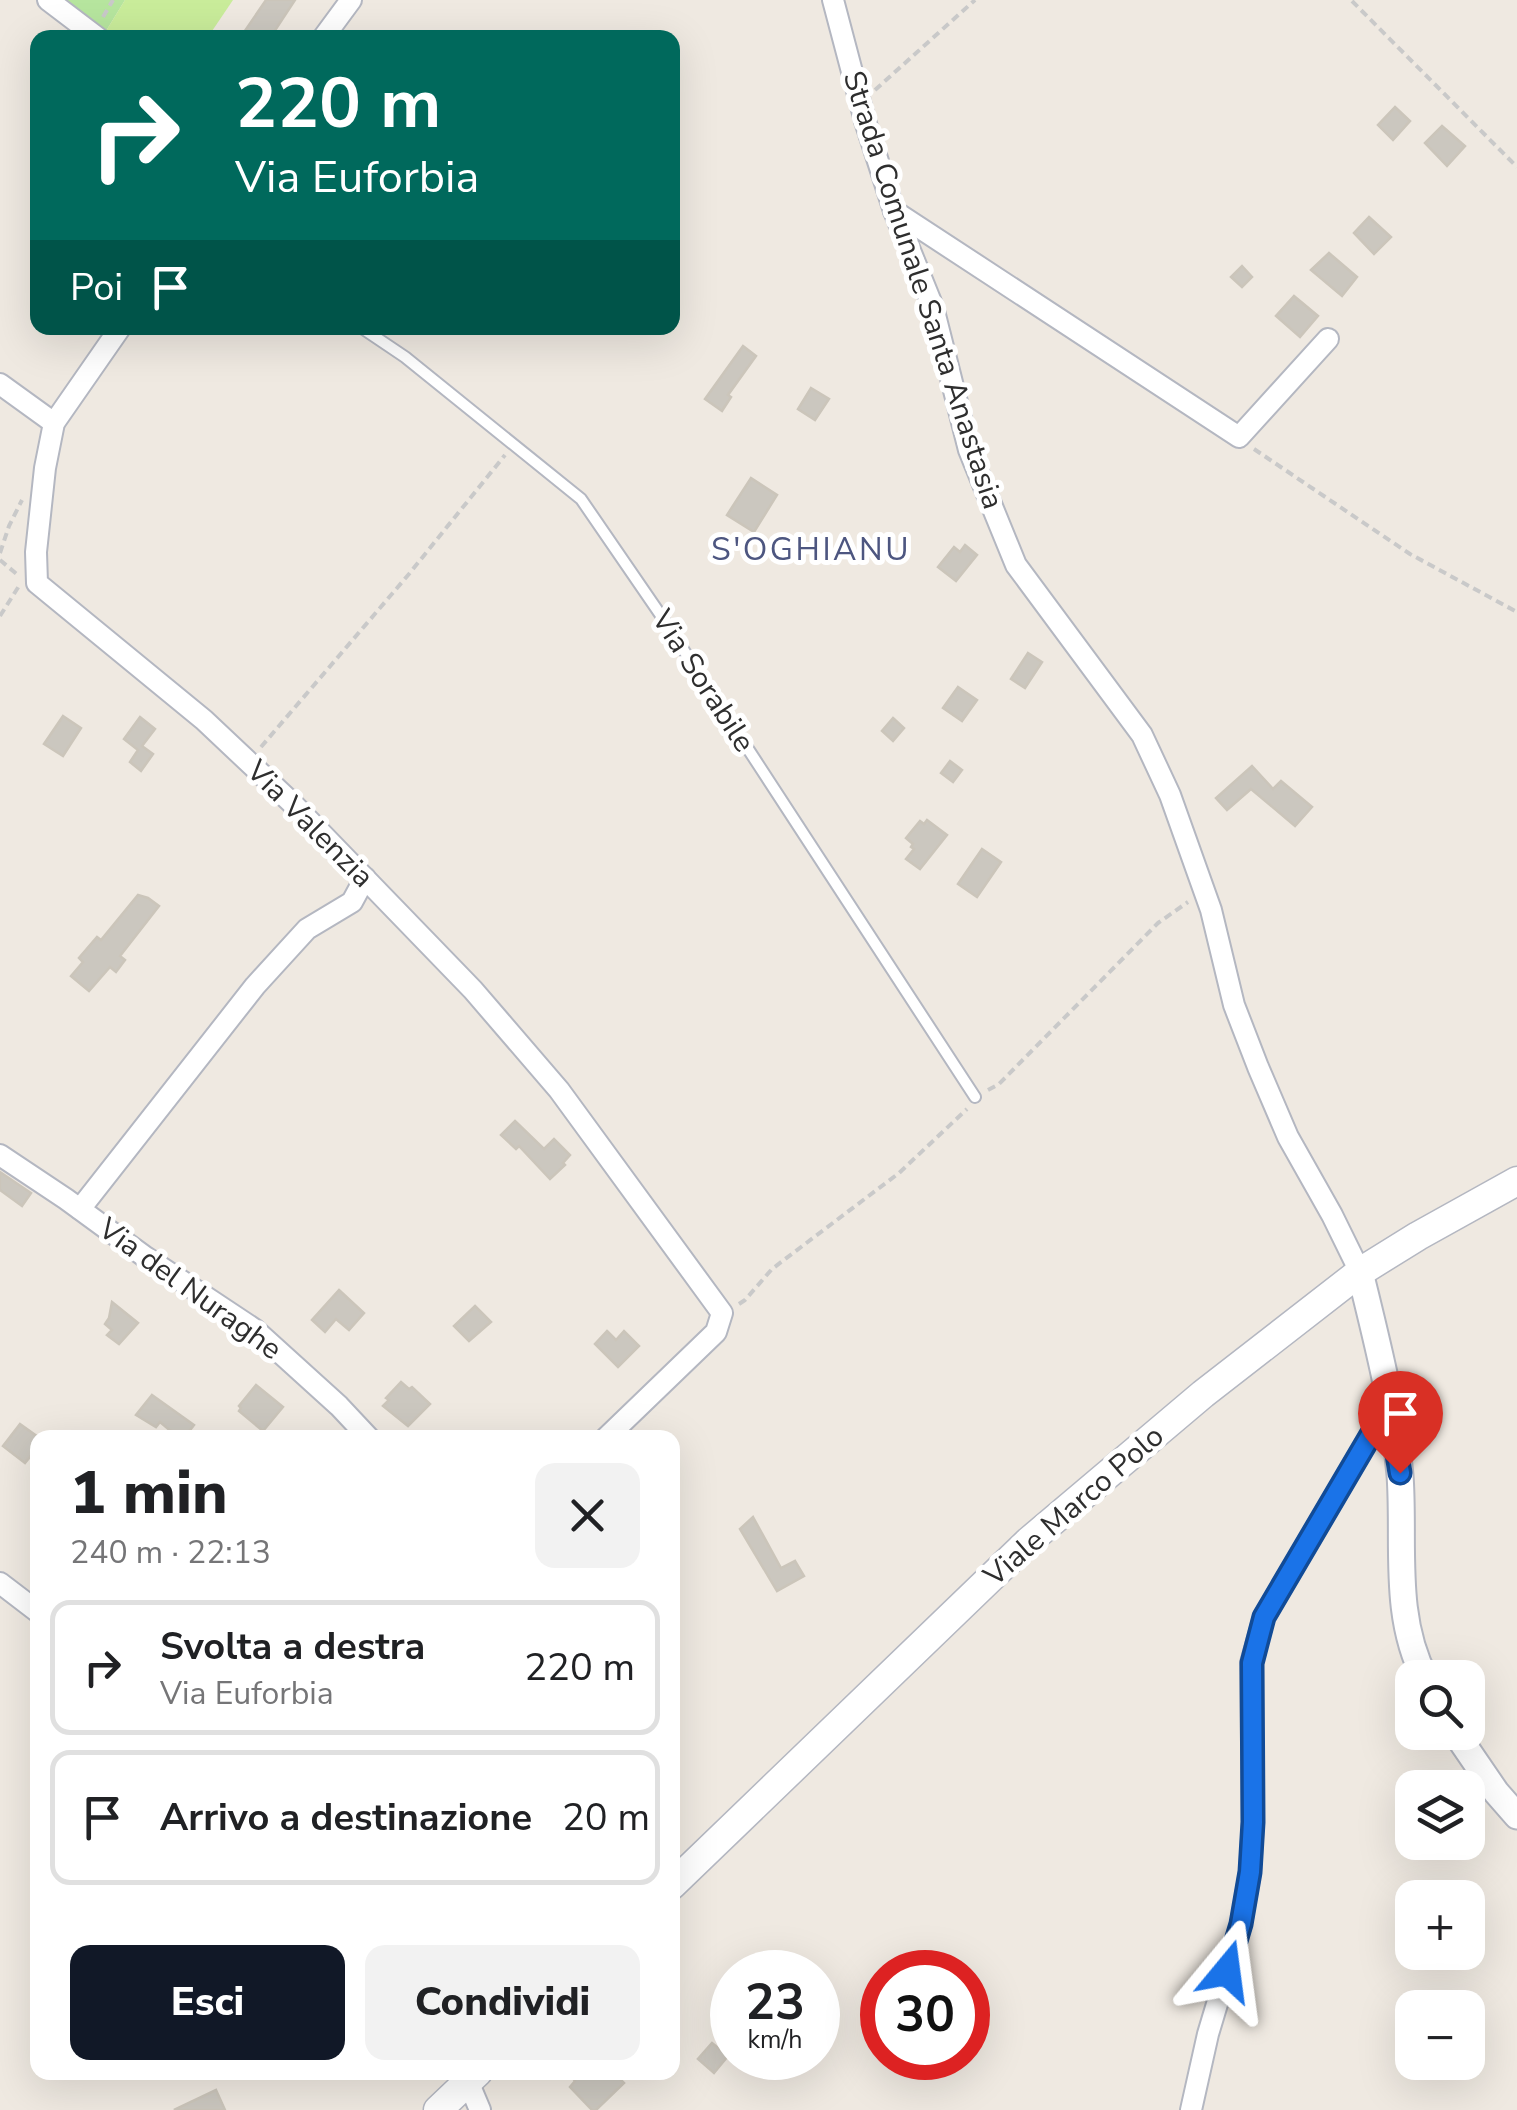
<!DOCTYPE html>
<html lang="it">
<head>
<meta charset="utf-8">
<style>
  body { margin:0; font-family:"Nunito Sans",sans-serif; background:#f2f2f2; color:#202124; height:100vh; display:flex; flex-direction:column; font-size:38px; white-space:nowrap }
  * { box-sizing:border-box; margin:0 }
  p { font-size:32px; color:#757577 }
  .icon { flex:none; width:55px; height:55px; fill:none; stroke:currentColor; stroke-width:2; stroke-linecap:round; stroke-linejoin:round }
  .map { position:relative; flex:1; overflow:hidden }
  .details { position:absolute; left:30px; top:1430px; width:650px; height:650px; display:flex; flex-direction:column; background:#fff; border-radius:20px; box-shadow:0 10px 40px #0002 }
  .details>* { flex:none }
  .guide { position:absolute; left:30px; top:30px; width:650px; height:305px; border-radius:20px; box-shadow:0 10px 40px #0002; background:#00695c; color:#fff; overflow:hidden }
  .controls { position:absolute; left:1395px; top:1660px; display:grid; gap:20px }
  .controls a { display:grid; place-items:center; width:90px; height:90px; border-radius:20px; background:#fff; box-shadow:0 10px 40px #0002; font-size:50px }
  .speed { position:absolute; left:710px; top:1950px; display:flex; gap:20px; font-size:50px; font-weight:700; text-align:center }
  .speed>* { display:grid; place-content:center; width:130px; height:130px; border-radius:50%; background:#fff; box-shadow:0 10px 40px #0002; line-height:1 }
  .speed small { font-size:25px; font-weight:400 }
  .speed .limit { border:15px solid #d22; background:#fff; color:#111 }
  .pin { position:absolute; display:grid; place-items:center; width:85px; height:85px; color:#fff; margin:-102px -42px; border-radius:50% 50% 50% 0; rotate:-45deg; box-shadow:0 0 10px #0007 }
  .pin .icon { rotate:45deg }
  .me { position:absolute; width:110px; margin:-55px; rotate:16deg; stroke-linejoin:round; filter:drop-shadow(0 0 8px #0008) }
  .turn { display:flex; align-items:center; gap:35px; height:210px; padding:0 40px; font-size:45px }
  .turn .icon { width:130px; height:130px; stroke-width:2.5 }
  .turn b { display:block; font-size:70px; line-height:85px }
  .then { display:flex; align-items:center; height:95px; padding:0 40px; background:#0003; gap:20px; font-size:38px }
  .round { display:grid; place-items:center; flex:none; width:105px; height:105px; border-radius:20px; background:#f2f2f2 }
  .head { display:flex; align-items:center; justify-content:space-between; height:170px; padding:0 40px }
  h1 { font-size:60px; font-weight:800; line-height:75px }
  .cta { display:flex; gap:20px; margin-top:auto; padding:20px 40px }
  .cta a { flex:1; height:115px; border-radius:20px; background:#111827; color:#fff; font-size:40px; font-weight:800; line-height:115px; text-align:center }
  .cta a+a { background:#f2f2f2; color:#202124 }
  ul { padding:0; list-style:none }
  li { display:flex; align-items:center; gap:30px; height:135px; margin:0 20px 15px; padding:0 20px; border:5px solid #e0e0e0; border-radius:20px }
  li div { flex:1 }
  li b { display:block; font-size:38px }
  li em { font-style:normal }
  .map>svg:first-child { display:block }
  .green { fill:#b6e59e }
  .pitch { fill:#c9ec9a }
  .building { fill:#cbc7bf; stroke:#cbc5ba; stroke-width:2.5 }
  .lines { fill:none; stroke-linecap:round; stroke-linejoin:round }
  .service-casing { stroke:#b4b7c1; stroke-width:14 }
  .minor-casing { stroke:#b4b7c1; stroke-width:24 }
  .tertiary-casing { stroke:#b4b7c1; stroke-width:29 }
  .secondary-casing { stroke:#b4b7c1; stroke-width:31 }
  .path { stroke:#c9c9c9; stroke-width:4; stroke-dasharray:8 5; stroke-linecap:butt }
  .service { stroke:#fff; stroke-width:10 }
  .minor { stroke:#fff; stroke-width:20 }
  .tertiary { stroke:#fff; stroke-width:25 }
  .secondary { stroke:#fff; stroke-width:28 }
  .route-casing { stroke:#114b97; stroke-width:25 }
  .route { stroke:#1a73e8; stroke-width:18 }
  .labels { text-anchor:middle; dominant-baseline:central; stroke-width:10; stroke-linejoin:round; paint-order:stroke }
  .street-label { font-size:30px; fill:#2e2e2e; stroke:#fff }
  .neighbourhood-label { font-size:32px; letter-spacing:2.5px; fill:#4d5680; stroke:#fff }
</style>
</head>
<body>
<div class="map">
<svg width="1517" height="2110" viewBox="0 0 1517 2110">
  <rect width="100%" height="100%" fill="#efe9e1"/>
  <path class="green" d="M 65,0 L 125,0 L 106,31 Z"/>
  <path class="pitch" d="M 125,0 L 233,0 L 208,37 L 116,37 L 106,31 Z"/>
  <g class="building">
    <path d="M 266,0 L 295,0 L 270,38 L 240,38 Z"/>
    <path d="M 1395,107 L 1410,121 L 1393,140 L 1378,125 Z"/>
    <path d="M 1442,126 L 1465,146 L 1447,166 L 1425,143 Z"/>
    <path d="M 1369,217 L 1391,237 L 1374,254 L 1354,233 Z"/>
    <path d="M 1329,253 L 1357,277 L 1342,296 L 1311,270 Z"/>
    <path d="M 1242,266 L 1252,277 L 1242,287 L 1231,277 Z"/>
    <path d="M 1294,296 L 1318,316 L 1300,337 L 1276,316 Z"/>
    <path d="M 743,346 L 756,356 L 728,395 L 731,397 L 722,411 L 705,399 Z"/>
    <path d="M 811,388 L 829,399 L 815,420 L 798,409 Z"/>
    <path d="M 751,478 L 777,495 L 754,532 L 727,515 Z"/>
    <path d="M 965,545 L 977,555 L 956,581 L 938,567 L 954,547 L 960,552 Z"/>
    <path d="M 1028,653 L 1042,662 L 1025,688 L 1011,679 Z"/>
    <path d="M 958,687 L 977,700 L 962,721 L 943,708 Z"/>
    <path d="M 63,716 L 81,728 L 63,756 L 44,744 Z"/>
    <path d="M 140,717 L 155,729 L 142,746 L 153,754 L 141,771 L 130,762 L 138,750 L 124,739 Z"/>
    <path d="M 893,718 L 904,728 L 893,741 L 882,731 Z"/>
    <path d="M 950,761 L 962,770 L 953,782 L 941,773 Z"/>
    <path d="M 1252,766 L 1273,789 L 1281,781 L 1312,807 L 1295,826 L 1251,789 L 1227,810 L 1216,798 Z"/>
    <path d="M 927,820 L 947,835 L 920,869 L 906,859 L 914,849 L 911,847 L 913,844 L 906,838 L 920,821 L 924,824 Z"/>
    <path d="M 982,849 L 1001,862 L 977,897 L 958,884 Z"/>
    <path d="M 138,895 L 148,898 L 159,906 L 120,956 L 125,960 L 116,972 L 110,967 L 89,991 L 71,976 L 83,962 L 79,958 L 97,937 L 101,940 Z"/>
    <path d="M 515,1121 L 544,1149 L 554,1139 L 570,1155 L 563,1163 L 565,1165 L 550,1179 L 519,1146 L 516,1149 L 501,1135 Z"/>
    <path d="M 0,1172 L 31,1193 L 22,1206 L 0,1190 Z"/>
    <path d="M 339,1290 L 364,1313 L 349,1330 L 336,1319 L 325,1332 L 312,1320 Z"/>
    <path d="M 112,1302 L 138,1323 L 119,1344 L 107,1335 L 112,1330 L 105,1324 L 109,1318 Z"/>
    <path d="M 475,1306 L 491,1322 L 469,1341 L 454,1326 Z"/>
    <path d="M 607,1331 L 616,1340 L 624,1331 L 639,1346 L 618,1367 L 595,1344 Z"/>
    <path d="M 401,1382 L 409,1389 L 412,1387 L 430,1404 L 408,1426 L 383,1406 L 389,1400 L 386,1398 Z"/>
    <path d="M 256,1385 L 283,1407 L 263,1431 L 239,1411 L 241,1408 L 239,1406 Z"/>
    <path d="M 152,1395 L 194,1425 L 184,1438 L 179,1438 L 160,1422 L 156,1427 L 136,1415 Z"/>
    <path d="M 20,1424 L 38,1437 L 38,1447 L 25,1463 L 3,1446 Z"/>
    <path d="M 753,1517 L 781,1568 L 795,1561 L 804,1576 L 777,1591 L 740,1529 Z"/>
    <path d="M 712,2043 L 728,2056 L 714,2073 L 698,2059 Z"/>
    <path d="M 568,2072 L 613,2072 L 624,2083 L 596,2110 L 592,2110 L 570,2087 L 575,2081 Z"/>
    <path d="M 216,2090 L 225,2110 L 174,2110 Z"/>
  </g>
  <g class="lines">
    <g class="service-casing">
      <path id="service" d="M 362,328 L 405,357 L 581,499 L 662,617 L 975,1097"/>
    </g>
    <g class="minor-casing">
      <g id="minor">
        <path d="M 48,0 L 98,38"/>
        <path d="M 833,0 L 865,121 L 894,211 L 933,307 L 969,450 L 1016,565 L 1142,735 L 1170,795 L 1211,910 L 1234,1005 L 1258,1067 L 1288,1137 L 1332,1215 L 1360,1272"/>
        <path d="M 323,38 L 351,0"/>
        <path d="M 894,211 L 1239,437 L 1328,339"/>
        <path d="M 120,328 L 54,423 L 45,468 L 36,552 L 37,583 L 204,720 L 293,804 L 473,990 L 559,1090 L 722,1313 L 716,1332 L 606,1438"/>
        <path d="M 0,384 L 54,423"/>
        <path d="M 0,1155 L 66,1199 L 144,1256 L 254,1329 L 339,1406 L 369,1438"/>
        <path d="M 80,1209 L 255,986 L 307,929 L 352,902 L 365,878"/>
        <path d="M 0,1583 L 38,1612"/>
        <path d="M 464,2072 L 480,2110"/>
        <path d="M 1191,2110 L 1208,2034 L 1241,1924 L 1250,1872 L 1253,1822 L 1251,1663 L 1264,1617 L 1389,1404"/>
      </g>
    </g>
    <g class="tertiary-casing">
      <g id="tertiary">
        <path d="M 1360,1272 C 1376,1338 1394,1406 1400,1475 C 1405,1543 1392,1615 1425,1678"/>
        <path d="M 1455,1732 L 1496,1792 L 1517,1816"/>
      </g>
    </g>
    <g class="secondary-casing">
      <g id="secondary">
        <path d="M 672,1885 L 1029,1541 L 1203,1394 L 1360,1272 L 1418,1236 L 1517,1181"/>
        <path d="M 438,2110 L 478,2072"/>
      </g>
    </g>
    <g class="path">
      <path d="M 1352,1 L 1517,167"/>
      <path d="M 103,17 L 113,0"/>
      <path d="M 875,90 L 975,0"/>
      <path d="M 1254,449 L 1410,554 L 1517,612"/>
      <path d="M 0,553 L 9,526 L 22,500"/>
      <path d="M 0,560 L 19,576"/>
      <path d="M 0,616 L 19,586"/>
      <path d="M 261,747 L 409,574 L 505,455"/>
      <path d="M 988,1090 L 999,1084 L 1158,923 L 1188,902"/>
      <path d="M 739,1304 L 745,1300 L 772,1269 L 899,1173 L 967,1109"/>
    </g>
    <use href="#service" class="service"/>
    <use href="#minor" class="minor"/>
    <use href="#tertiary" class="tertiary"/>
    <use href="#secondary" class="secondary"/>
  </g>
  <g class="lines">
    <g class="route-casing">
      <path id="route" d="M 1227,1971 L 1241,1924 L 1250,1872 L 1253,1822 L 1252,1663 L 1264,1617 L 1389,1404 L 1400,1473"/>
    </g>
    <use href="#route" class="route"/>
  </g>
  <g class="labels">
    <g class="street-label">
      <text transform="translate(923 290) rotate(72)">Strada Comunale Santa Anastasia</text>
      <text transform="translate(703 681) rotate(57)">Via Sorabile</text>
      <text transform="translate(310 824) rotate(45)">Via Valenzia</text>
      <text transform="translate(190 1289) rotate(36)">Via del Nuraghe</text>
      <text transform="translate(1074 1506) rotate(-41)">Viale Marco Polo</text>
    </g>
    <g class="neighbourhood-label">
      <text x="811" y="549">S'OGHIANU</text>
    </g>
  </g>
</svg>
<div class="controls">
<a><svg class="icon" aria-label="search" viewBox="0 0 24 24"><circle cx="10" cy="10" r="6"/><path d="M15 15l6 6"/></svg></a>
<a><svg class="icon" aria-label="layers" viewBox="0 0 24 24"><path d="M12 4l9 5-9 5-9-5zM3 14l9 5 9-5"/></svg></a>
<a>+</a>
<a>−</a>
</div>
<div class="speed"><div>23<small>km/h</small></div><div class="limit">30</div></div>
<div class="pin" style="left:1400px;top:1473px;background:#d93025"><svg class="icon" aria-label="arrive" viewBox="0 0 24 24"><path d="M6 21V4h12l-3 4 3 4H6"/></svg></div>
<svg class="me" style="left:1227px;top:1971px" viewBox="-20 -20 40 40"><path d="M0-17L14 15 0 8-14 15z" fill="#1a73e8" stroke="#fff" stroke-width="4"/></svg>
<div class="guide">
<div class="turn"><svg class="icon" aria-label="right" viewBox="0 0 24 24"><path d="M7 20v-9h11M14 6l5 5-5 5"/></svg><div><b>220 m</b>Via Euforbia</div></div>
<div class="then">Poi<svg class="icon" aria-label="arrive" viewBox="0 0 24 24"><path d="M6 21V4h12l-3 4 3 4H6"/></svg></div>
</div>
<section class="details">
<div class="head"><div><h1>1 min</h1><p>240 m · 22:13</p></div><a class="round"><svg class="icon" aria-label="close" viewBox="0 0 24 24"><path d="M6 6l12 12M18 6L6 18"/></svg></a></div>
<ul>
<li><svg class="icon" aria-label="right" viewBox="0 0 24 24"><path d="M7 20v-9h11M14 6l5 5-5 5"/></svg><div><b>Svolta a destra</b><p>Via Euforbia</p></div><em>220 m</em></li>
<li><svg class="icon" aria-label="arrive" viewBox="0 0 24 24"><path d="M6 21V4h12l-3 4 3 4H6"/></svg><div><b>Arrivo a destinazione</b></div><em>20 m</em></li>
</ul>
<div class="cta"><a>Esci</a><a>Condividi</a></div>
</section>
</div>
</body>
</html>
